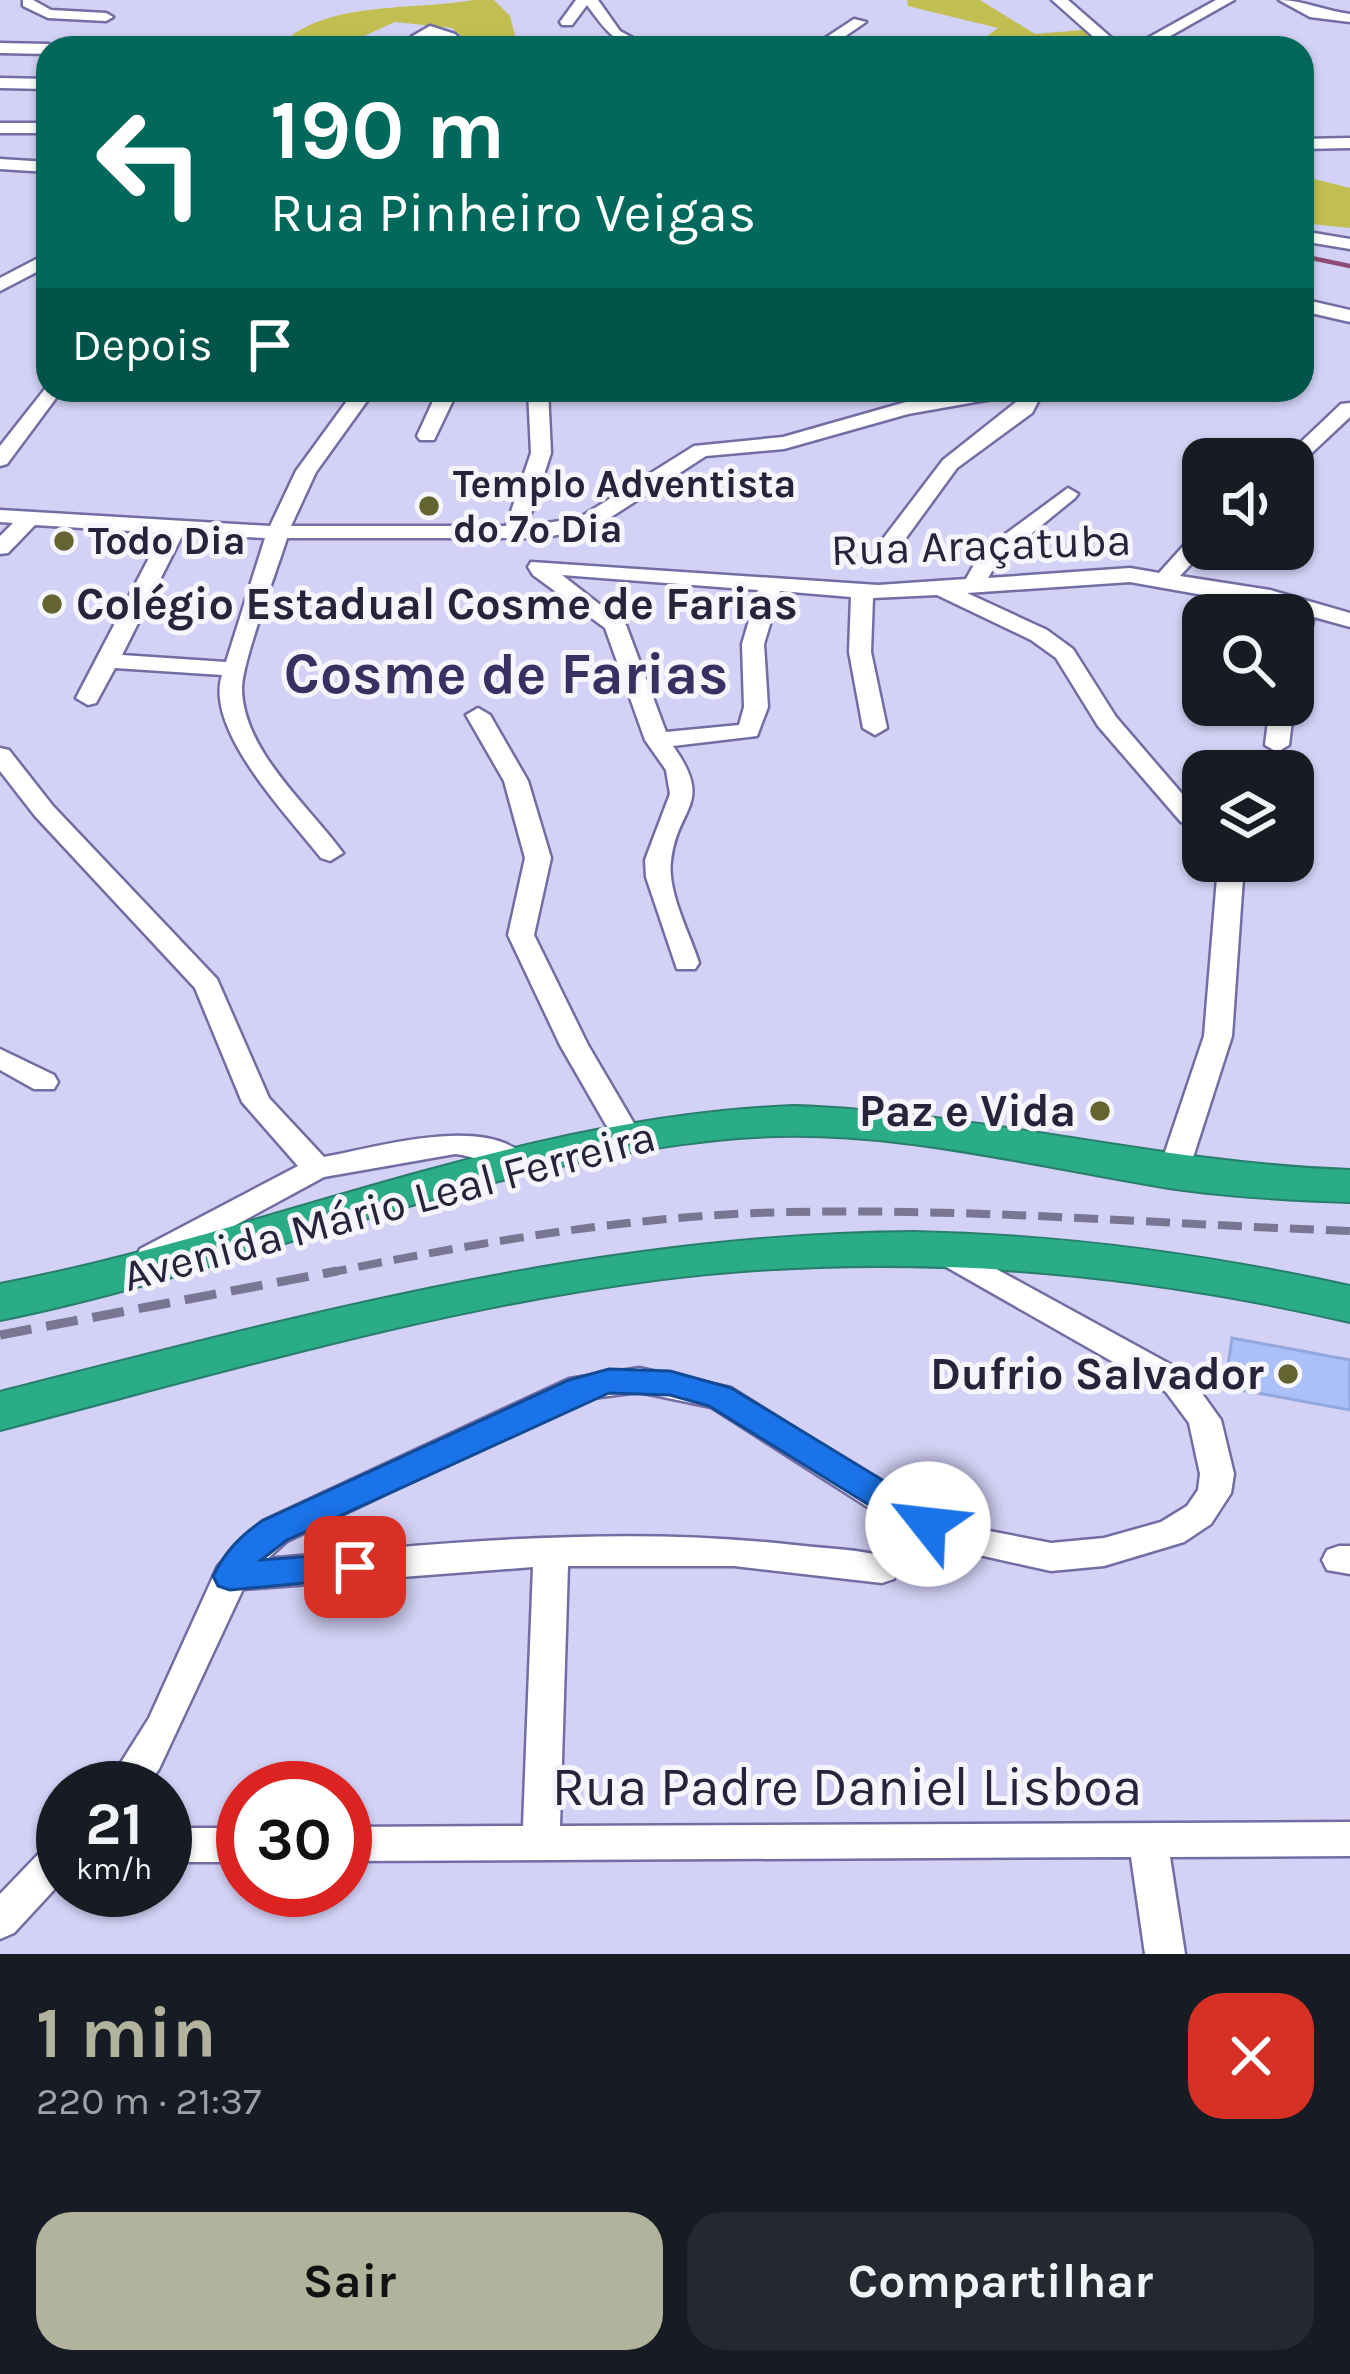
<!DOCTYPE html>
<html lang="pt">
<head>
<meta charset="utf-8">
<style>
  body { margin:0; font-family:Karla,sans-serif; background:#242831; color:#f1f3f6; height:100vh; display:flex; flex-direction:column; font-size:45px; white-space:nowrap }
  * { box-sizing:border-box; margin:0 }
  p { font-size:39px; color:#9ea1a6 }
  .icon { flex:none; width:66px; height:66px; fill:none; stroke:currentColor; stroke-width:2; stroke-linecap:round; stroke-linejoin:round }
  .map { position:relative; height:1954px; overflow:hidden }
  .drawer { display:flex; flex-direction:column; background:#171b24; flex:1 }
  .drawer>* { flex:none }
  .top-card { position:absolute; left:36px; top:36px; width:1278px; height:366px; border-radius:36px; box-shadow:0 3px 9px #0004; background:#00695c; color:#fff; overflow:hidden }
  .controls { position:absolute; left:1182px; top:438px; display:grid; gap:24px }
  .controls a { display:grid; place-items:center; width:132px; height:132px; border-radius:24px; background:#171b24; box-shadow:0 3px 9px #0004; font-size:60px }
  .speed { position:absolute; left:36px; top:1761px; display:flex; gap:24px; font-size:60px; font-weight:700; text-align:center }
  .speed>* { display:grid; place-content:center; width:156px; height:156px; border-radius:50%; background:#171b24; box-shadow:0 3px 9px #0004; line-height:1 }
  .speed small { font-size:30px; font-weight:400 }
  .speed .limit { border:18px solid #d22; background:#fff; color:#111 }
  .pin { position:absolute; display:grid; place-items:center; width:102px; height:102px; color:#fff; margin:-51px; border-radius:24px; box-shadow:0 6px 18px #0006 }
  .me { position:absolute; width:132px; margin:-66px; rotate:299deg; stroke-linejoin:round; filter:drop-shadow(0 0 9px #0008) }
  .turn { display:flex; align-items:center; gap:42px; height:252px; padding:0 36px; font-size:54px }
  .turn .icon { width:156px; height:156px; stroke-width:2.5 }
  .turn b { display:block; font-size:84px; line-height:102px }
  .then { display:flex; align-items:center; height:114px; padding:0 36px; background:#0003; gap:24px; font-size:45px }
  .round { display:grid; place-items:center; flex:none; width:126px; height:126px; border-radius:36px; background:#242831 }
  .head { display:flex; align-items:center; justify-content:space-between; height:204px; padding:0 36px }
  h1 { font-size:72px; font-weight:700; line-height:90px; color:#b2b39d }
  .cta { display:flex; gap:24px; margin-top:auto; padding:24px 36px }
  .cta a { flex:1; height:138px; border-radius:36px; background:#b2b39d; color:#111; font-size:48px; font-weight:700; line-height:138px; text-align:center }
  .cta a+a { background:#242831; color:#f1f3f6 }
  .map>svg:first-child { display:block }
  .green { fill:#c1bf51 }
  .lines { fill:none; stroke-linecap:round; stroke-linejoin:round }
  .stream { stroke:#8f4d76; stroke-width:4.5 }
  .building { fill:#abc0f7; stroke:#92a7dd; stroke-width:3 }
  .minor-casing { stroke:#736da3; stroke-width:5 }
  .highway-casing { stroke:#297d6c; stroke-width:4 }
  .minor { fill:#fff; fill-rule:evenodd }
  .highway { fill:#2aad87; fill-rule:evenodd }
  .rail-far1 { stroke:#787693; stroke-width:8; stroke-dasharray:24 12; stroke-linecap:butt }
  .rail { stroke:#787693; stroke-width:9; stroke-dasharray:32 15; stroke-linecap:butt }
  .route { fill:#1a73e8; stroke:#114b97; stroke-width:3 }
  .poi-dot { fill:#646431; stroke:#f6f5fc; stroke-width:4.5 }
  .labels { text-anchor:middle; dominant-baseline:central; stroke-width:10; stroke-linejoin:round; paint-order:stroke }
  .far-poi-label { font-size:39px; font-weight:bold; fill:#26243a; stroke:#f6f5fc; text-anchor:start }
  .street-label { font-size:45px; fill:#26243a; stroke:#f6f5fc }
  .poi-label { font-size:45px; font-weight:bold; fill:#26243a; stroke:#f6f5fc; text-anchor:end }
  .near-street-label { font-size:54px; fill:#26243a; stroke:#f6f5fc }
  .district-label { font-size:57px; font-weight:bold; fill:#383061; stroke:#f6f5fc }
</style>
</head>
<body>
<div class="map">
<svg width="1350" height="1954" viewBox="0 0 1350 1954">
  <rect width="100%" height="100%" fill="#d3d1f5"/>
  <g class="green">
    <path d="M 474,0 L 494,0 L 510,16 L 518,48 L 475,48 L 452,28 L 395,22 L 337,48 L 278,48 C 321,0 410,11 474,0 Z"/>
    <path d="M 907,0 L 980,0 L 1035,34 L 1083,30 L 1092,38 L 1053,40 L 1054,48 L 972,48 L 998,28 L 908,6 Z"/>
    <path d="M 1302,176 L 1350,188 L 1350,228 L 1302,223 Z"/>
  </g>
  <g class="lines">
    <path class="stream" d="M 1302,256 L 1350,266"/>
  </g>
  <path class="building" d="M 1232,1338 L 1350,1360 L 1350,1410 L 1225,1387 Z"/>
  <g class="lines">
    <g class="minor-casing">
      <g id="minor">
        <path d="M 23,0 L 33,0 L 51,10 L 106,13 L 113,17 L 106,21 L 48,18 L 23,6 Z"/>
        <path d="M 576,0 L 598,0 L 620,31 L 651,48 C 617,48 606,31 587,5 L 572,25 L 562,25 L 560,22 Z"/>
        <path d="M 1052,0 L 1068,0 L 1123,48 L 1106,48 Z"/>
        <path d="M 1216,0 L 1234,0 L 1149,48 L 1130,48 Z"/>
        <path d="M 1279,0 C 1303,0 1325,11 1350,14 L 1350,22 L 1310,17 Z"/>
        <path d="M 854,19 L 866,22 L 828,48 L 810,48 Z"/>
        <path d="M 430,26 L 455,34 L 458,37 C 444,49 427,52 411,43 L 411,37 Z"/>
        <path d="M 0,43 L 48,44 L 55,48 L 48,48 L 48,54 L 0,53 Z"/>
        <path d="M 0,78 L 48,79 L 48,89 L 0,88 Z"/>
        <rect x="0" y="123" width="48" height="10"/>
        <path d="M 1350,138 L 1350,148 L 1302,149 L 1302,139 Z"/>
        <path d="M 0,159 L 48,162 L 48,172 L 0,169 Z"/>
        <path d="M 1302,231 L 1350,239 L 1350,249 L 1302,241 Z"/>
        <path d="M 48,253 L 48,266 L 0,291 L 0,278 Z"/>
        <path d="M 1302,299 L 1350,310 L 1350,322 L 1302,311 Z"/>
        <path d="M 48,385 L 48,390 L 62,390 L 7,464 L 0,466 L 0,446 Z"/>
        <path d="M 355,390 L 375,390 L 316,472 L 291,526 L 506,526 L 531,453 L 528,390 L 548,390 L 551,453 L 527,526 L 579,518 L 694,446 L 783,437 L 906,402 L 978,390 L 1032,390 L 1040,398 L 1032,413 L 957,468 L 895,553 L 887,554 L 876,548 L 943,460 L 1020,399 L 1015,395 L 908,414 L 784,449 L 706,456 L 594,528 L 541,538 L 287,538 C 277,571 242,661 242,689 C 243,751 309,806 343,853 L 330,861 L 321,858 C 289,817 204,730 222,675 L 115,668 L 96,703 L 88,705 L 76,698 L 162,533 L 35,525 L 8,553 L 0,554 L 0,536 L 13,523 L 0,522 L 0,510 L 270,526 L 296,471 ZM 183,534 L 265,538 L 226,662 L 122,655 Z"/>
        <path d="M 438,390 L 458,390 L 434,440 L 420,440 L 417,436 Z"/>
        <path d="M 1350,403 L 1350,417 L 1300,464 L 1293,466 L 1293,459 L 1283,459 L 1341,404 Z"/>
        <path d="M 1068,488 L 1078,494 L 1075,498 L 998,561 L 988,578 L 1130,568 L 1159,573 L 1195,533 L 1203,532 L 1205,549 L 1180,576 L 1270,590 L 1350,613 L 1350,627 L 1314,617 L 1304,658 L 1293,665 L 1293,611 L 1130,582 L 967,593 L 1047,630 L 1073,649 L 1116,717 L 1202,817 L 1190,824 L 1181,822 L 1098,726 L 1056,658 L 1031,640 L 937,595 L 873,598 L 871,652 L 887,728 L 875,735 L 863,728 L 849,652 L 851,597 L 780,591 L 764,644 L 768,707 L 757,736 L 673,746 C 715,805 677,806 671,861 C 667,892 690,934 699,963 L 695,969 L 677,969 L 646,877 L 645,860 L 670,794 L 666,770 L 645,740 L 605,628 L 533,575 L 528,567 L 531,562 L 878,585 L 966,579 L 981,552 ZM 562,575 L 758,590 L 742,644 L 744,707 L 739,725 L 666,732 L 626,625 Z"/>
        <path d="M 1270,705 L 1294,705 L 1289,745 L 1277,752 L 1265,745 Z"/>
        <path d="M 478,708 L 490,715 L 528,781 L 551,858 L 534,935 L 588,1045 L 642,1137 L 637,1144 L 617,1144 L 560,1045 L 508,935 L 525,858 L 504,781 L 466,715 Z"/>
        <path d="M 0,748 L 9,750 L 53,806 L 217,979 L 269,1098 L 324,1157 C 376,1148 494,1111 531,1163 L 526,1170 C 505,1176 481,1156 455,1154 L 324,1177 L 162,1265 L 140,1265 L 136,1257 L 140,1249 L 298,1166 L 242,1102 L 195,988 L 35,816 L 0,771 Z"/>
        <path d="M 1230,870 L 1243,878 L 1232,1036 L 1188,1173 L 1183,1180 L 1163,1180 L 1158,1173 L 1204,1036 L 1217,878 Z"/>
        <path d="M 0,1049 L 54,1075 L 58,1082 L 54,1089 L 34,1089 L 0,1070 Z"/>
        <path d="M 945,1241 L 1188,1374 L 1221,1420 L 1234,1474 L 1231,1493 L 1211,1524 L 1184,1542 L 1104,1566 L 1051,1571 L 961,1551 L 877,1513 L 711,1407 L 639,1392 L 585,1399 L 287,1541 L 267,1559 C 442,1543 619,1525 794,1545 C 826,1549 863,1549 894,1559 L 899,1569 L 894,1579 L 882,1583 L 734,1566 L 568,1566 L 560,1826 L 1350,1822 L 1350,1856 L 1170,1857 L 1185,1954 L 1145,1954 L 1131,1857 L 345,1861 L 345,1827 L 523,1826 L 533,1567 L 243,1589 L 159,1769 L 146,1788 L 105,1788 L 149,1718 L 218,1566 L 263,1521 L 569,1379 L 639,1368 L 731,1388 L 901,1495 L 979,1529 L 1051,1543 L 1104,1538 L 1161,1522 L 1187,1506 L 1198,1490 L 1200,1474 L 1189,1423 L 1166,1392 L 934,1260 L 930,1252 L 934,1244 Z"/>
        <path d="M 1339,1546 L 1350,1546 L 1350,1574 L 1327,1570 L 1322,1560 L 1327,1550 Z"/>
        <rect x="165" y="1828" width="78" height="34"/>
        <path d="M 63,1837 L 63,1880 L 14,1933 L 0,1939 L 0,1894 L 50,1842 Z"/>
      </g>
    </g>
    <g class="highway-casing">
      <g id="highway">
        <path d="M 794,1106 C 981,1112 1162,1164 1350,1170 L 1350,1202 C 1290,1200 1229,1197 1169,1188 C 1027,1165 883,1126 738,1138 C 485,1159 248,1270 0,1320 L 0,1284 C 266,1233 520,1116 794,1106 Z"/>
        <path d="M 914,1232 C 1063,1235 1205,1254 1350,1286 L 1350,1322 C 1121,1269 890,1250 655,1280 C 433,1309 216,1374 0,1430 L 0,1392 C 303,1315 599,1234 914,1232 Z"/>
      </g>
    </g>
    <use href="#minor" class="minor"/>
    <use href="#highway" class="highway"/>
    <path class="rail-far1" d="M 323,1274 C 466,1245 610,1219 756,1213 C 954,1206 1152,1224 1350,1231"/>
    <path class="rail" d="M 0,1335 L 337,1271"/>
  </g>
  <path class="route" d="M 609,1369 L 670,1371 L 731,1388 L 940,1515 L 945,1524 L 940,1534 L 916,1534 L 709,1406 L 670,1395 L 609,1393 L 287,1540 L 261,1560 L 355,1553 L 368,1557 L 373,1567 L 368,1577 L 230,1590 L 218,1586 L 213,1576 C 225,1552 240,1536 262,1521 L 569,1380 Z"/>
  <g class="poi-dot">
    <circle cx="429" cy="506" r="12"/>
    <circle cx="64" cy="541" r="12"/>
    <circle cx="52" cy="604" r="12"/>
    <circle cx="1100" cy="1111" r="12"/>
    <circle cx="1288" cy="1374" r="12"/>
  </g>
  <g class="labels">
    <g class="far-poi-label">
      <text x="453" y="484">Templo Adventista<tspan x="453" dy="45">do 7º Dia</tspan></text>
      <text x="88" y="541">Todo Dia</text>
    </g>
    <g class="street-label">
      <text transform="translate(981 545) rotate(-2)">Rua Araçatuba</text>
      <text transform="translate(389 1206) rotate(-15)">Avenida Mário Leal Ferreira</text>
    </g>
    <g class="poi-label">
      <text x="76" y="604" text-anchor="start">Colégio Estadual Cosme de Farias</text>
      <text x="1076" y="1111">Paz e Vida</text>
      <text x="1264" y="1374">Dufrio Salvador</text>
    </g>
    <g class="near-street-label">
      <text x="847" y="1787">Rua Padre Daniel Lisboa</text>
    </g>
    <g class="district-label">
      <text x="506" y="674">Cosme de Farias</text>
    </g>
  </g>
</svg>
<div class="controls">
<a><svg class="icon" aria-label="sound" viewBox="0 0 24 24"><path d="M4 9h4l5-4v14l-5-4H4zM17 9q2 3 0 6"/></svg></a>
<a><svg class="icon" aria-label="search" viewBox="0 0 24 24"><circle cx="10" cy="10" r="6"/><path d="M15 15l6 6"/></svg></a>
<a><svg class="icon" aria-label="layers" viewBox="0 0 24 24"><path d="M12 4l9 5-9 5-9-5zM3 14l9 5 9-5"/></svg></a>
</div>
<div class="speed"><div>21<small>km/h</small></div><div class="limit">30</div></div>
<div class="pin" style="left:355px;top:1567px;background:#d93025"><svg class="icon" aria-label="arrive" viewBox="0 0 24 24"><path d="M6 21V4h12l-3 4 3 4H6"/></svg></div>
<svg class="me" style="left:928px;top:1524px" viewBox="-20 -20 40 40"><circle r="19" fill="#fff"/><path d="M0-13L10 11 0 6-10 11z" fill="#1a73e8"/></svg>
<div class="top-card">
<div class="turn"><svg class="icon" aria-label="left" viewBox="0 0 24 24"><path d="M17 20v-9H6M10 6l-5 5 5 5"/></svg><div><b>190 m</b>Rua Pinheiro Veigas</div></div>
<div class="then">Depois<svg class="icon" aria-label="arrive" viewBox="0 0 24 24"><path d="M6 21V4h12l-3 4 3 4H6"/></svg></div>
</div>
</div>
<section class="drawer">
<div class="head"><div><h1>1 min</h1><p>220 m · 21:37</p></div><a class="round" style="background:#d93025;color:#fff"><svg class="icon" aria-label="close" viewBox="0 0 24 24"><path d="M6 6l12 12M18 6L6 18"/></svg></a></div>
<div class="cta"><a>Sair</a><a>Compartilhar</a></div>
</section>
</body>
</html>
